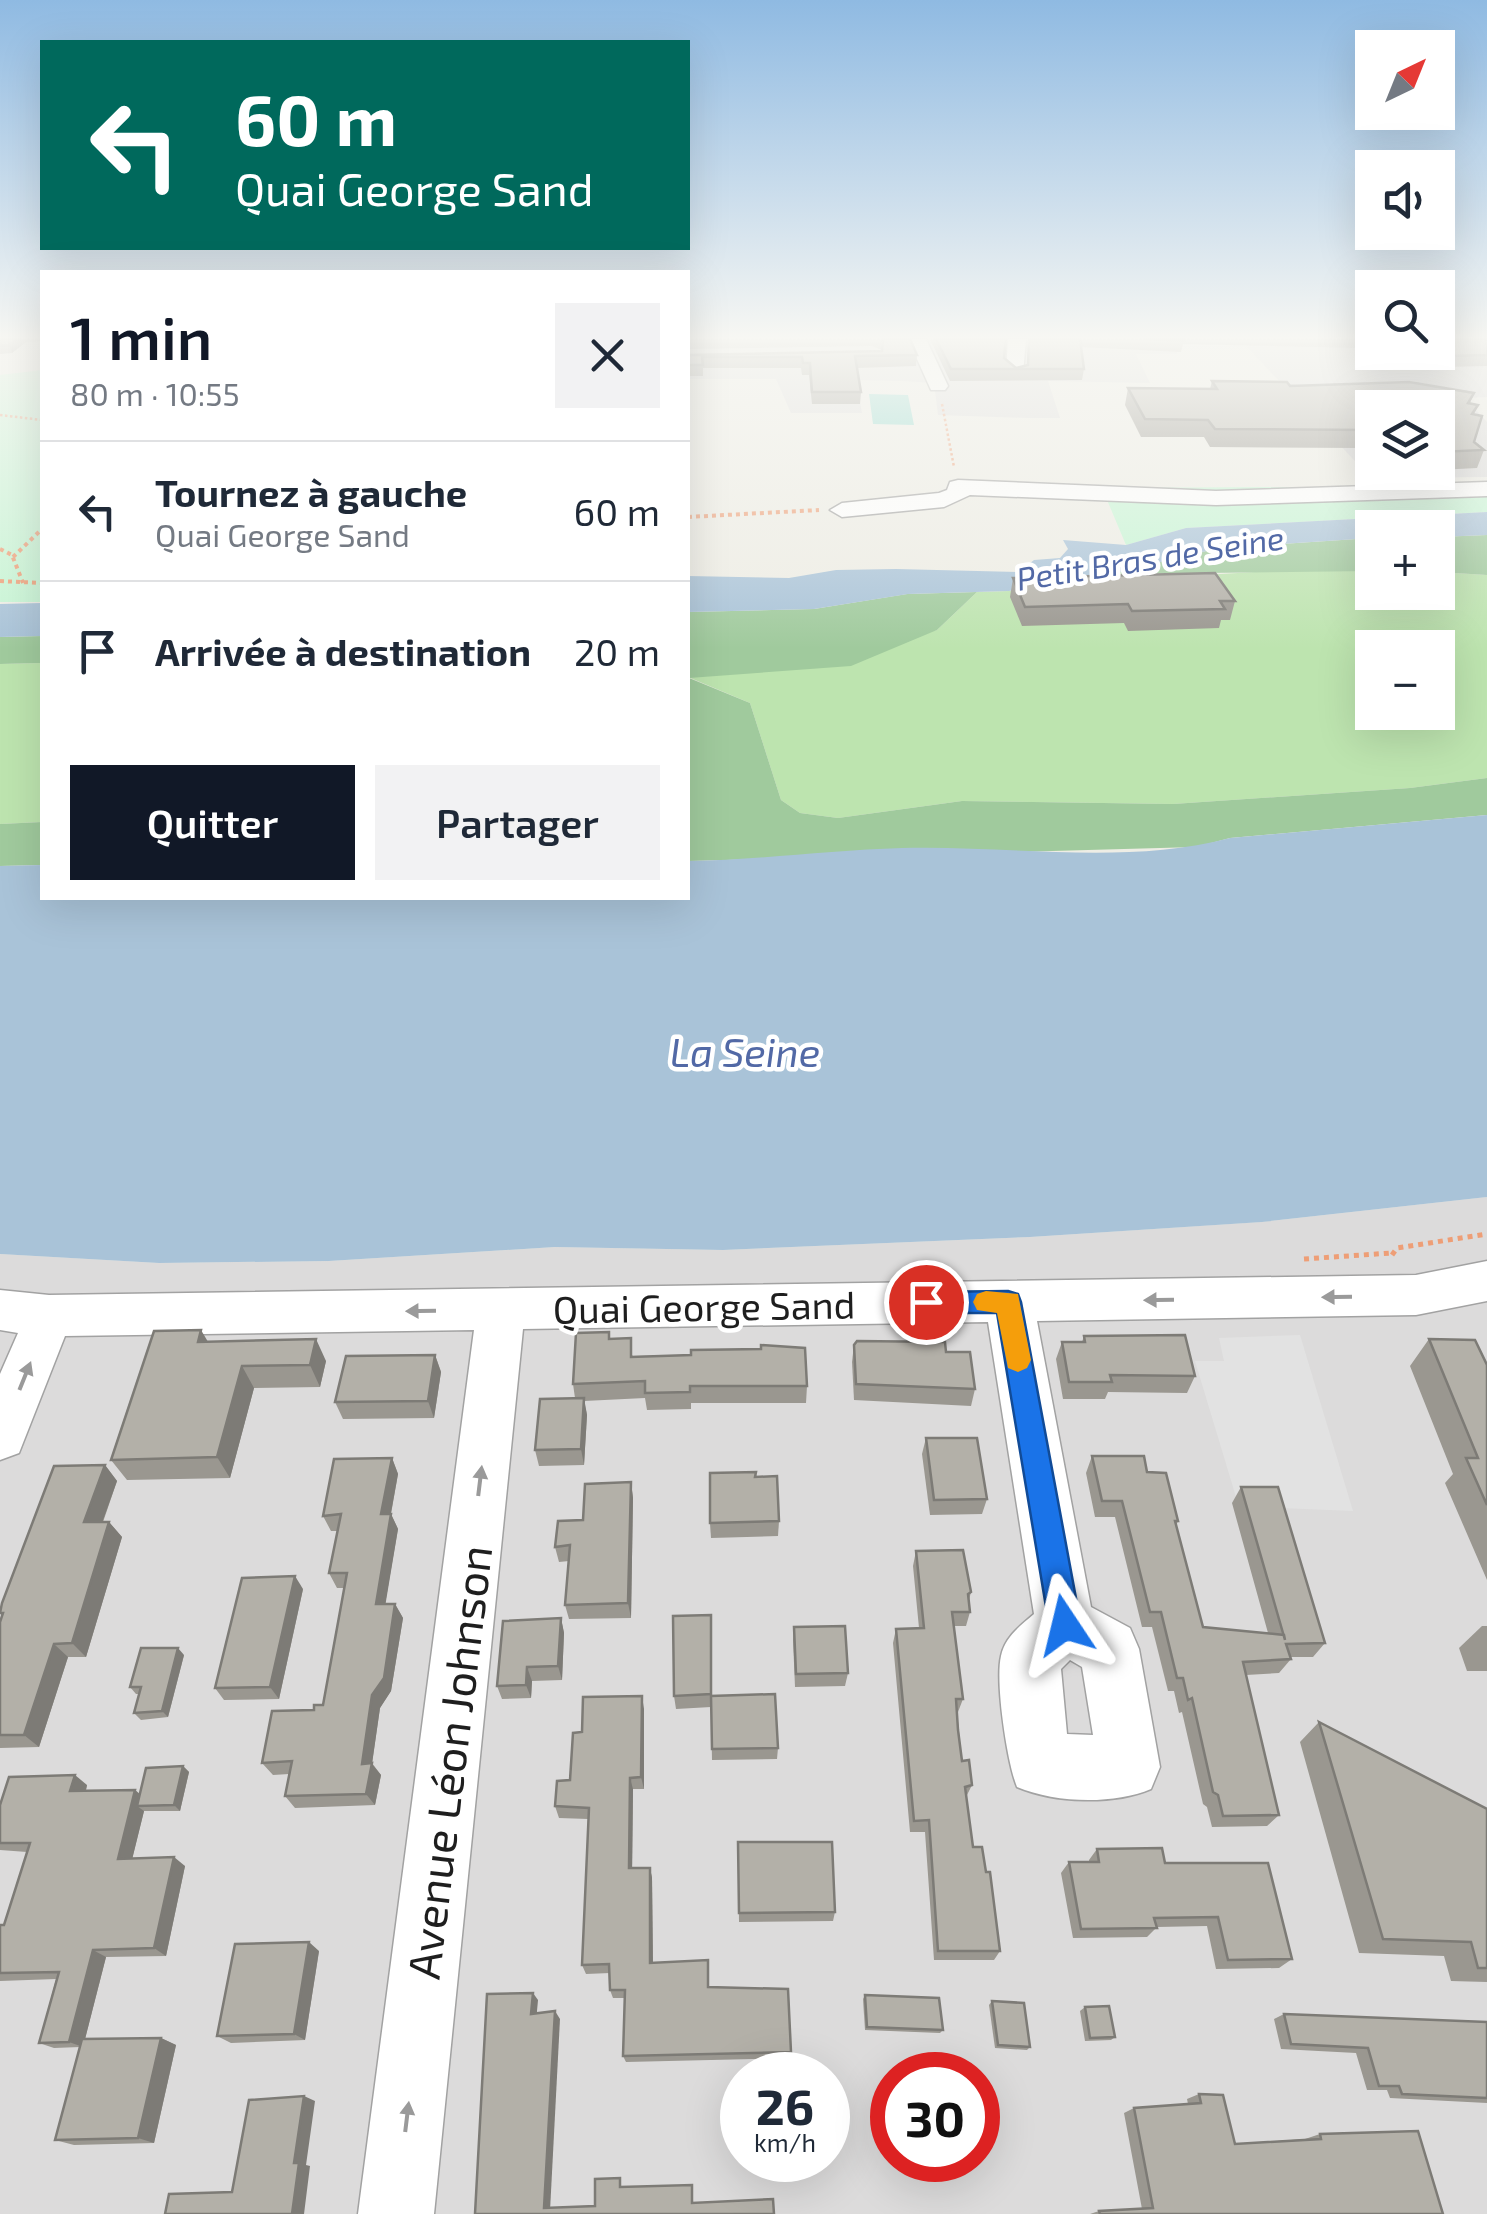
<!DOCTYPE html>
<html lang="fr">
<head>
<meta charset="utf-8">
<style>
  body { margin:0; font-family:"Exo 2",sans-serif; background:#f2f2f3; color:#1f2937; height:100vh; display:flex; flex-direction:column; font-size:38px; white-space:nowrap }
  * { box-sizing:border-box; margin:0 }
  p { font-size:32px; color:#747a83 }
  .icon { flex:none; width:55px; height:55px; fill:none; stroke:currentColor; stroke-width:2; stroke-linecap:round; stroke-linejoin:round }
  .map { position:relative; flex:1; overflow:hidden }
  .sheet { position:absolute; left:40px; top:270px; width:650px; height:630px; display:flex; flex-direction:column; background:#fff; border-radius:0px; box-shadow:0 10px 40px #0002 }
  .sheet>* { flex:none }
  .hud { position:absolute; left:40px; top:40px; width:650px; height:210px; border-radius:0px; box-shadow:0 10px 40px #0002; background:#00695c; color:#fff; overflow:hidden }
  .needle { width:65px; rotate:43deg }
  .fabs { position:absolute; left:1355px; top:30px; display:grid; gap:20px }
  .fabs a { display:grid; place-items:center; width:100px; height:100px; border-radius:0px; background:#fff; box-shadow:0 10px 40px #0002; font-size:50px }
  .speed { position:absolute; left:720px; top:2052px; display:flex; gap:20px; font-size:50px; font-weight:700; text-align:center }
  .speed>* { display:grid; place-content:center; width:130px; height:130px; border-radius:50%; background:#fff; box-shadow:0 10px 40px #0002; line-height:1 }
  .speed small { font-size:25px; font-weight:400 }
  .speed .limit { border:15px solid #d22; background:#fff; color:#111 }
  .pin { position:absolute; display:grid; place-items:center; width:85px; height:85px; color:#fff; margin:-42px; border:5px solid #fff; border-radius:50%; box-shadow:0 2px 10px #0007 }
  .me { position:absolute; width:110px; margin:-55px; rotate:350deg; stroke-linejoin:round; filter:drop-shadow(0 0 8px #0008) }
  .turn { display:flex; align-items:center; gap:35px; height:210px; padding:0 30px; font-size:45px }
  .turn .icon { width:130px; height:130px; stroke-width:2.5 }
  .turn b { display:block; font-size:70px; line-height:85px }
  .round { display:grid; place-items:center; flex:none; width:105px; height:105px; border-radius:0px; background:#f2f2f3 }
  .overview { display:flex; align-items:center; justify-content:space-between; height:170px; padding:0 30px }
  h1 { font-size:60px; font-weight:600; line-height:75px; color:#111827 }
  .action { display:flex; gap:20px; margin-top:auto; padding:20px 30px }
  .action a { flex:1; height:115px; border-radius:0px; background:#111827; color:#fff; font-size:40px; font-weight:600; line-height:115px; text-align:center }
  .action a+a { background:#f2f2f3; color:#1f2937 }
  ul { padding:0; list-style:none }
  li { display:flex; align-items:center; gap:30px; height:140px; padding:0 30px; border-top:2px solid #e0e1e3 }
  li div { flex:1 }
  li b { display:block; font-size:38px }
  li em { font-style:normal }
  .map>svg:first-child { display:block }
  .residential { fill:#dcdbdb; fill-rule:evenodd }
  .grass { fill:#bde4af; fill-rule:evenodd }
  .forest { fill:#a0ca9d }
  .park { fill:#c6f5d4 }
  .pitch { fill:#89d7cb }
  .parking { fill:#e2e2e2 }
  .water { fill:#a9c3d8 }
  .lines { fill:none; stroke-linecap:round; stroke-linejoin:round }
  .minor-casing { stroke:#a2a2a2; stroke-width:3 }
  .path-far2 { stroke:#ee9e76; stroke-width:2.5; stroke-dasharray:2.5 2.5; stroke-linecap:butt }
  .path-far1 { stroke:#ee9e76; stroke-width:4; stroke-dasharray:4 4; stroke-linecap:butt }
  .path { stroke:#ee9e76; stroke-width:5; stroke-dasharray:5 5; stroke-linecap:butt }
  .minor { fill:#fff; fill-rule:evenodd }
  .wall { fill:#9a9790 }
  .shaded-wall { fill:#7d7b76 }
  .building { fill:#b3b0a8; stroke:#7d7b76; stroke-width:2.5 }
  .oneway { fill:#9a9a9a }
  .route { fill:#1a73e8; stroke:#114b97; stroke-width:2.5 }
  .slow { fill:#f59e0b }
  .labels { text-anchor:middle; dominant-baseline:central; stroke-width:9; stroke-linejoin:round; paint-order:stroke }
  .far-water-label { font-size:32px; font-style:italic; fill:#5269a6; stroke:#fff }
  .street-label { font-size:38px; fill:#1e1e1e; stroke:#fff }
  .water-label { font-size:40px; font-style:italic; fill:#5269a6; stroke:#fff }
  .near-street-label { font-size:45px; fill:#1e1e1e; stroke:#fff }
</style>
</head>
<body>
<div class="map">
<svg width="1487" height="2214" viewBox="0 0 1487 2214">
  <rect width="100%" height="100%" fill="#eeede5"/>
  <g class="residential">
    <path d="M 688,339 L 1372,339 L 1372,352 L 1438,352 L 1487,339 L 1487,397 L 1465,398 L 1487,422 L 1487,477 L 1371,478 L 1244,344 L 1170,342 L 1178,354 L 1136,354 L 1150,383 L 1048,381 L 1060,418 L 1029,418 L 938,415 L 934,383 L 903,381 L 856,380 L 862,413 L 791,413 L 776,379 L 688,379 ZM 1372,408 L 1438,408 L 1438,472 L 1372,472 Z"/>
    <path d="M 1487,1197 L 1487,2214 L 0,2214 L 0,1254 L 159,1263 L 329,1261 L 555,1247 L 723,1250 L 1030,1237 L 1261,1222 ZM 742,2075 L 828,2075 L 828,2160 L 742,2160 ZM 892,2075 L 978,2075 L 978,2160 L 892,2160 Z"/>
  </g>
  <g class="grass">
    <path d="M 1291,570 L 1372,571 L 1372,592 L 1438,592 L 1438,572 L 1487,575 L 1487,778 L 1410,788 L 1173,804 L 962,801 L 838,818 L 800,813 L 781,800 L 750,703 L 688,677 L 937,630 L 977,592 L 1009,591 L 1109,574 L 1186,576 ZM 1372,648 L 1438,648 L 1438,712 L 1372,712 Z"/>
    <path d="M 42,663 L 42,822 L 0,824 L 0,664 Z"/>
  </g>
  <g class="forest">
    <path d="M 1487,535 L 1487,575 L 1438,572 L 1438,537 Z"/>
    <path d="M 1372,538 L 1372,571 L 1109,574 L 1219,548 Z"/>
    <path d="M 977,592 L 937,630 L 851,666 L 689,678 L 750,703 L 781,800 L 800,813 L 838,818 L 962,801 L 1173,804 L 1410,788 L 1487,778 L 1487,815 L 1230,838 L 1196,847 L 688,861 L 688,612 L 814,609 L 907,594 Z"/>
    <path d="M 42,636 L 42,663 L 0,664 L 0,637 Z"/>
    <path d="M 42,822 L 42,865 L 0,866 L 0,824 Z"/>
  </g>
  <g class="park">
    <path d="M 42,370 L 42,602 L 0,602 L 0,375 Z"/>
    <path d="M 1487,486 L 1487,512 L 1186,528 L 1126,545 L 1102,488 Z"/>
  </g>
  <path class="pitch" d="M 869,394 L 908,395 L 914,425 L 873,424 Z"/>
  <path class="parking" d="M 1300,1335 L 1353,1511 L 1281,1508 L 1236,1497 L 1195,1361 L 1224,1361 L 1219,1338 Z"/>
  <g class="water">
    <path d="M 1487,512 L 1487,535 L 1438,537 L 1438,528 L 1372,528 L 1372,538 L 1219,548 L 1116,573 L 1009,591 L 908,594 L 814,609 L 688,612 L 688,576 L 789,578 L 836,570 L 896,569 L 1019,572 L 1034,560 L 1060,558 L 1068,549 L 1063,540 L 1126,545 L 1186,528 Z"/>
    <path d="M 42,603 L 42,636 L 0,637 L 0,604 Z"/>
    <path d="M 1487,815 L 1487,1197 L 1262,1222 L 1030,1237 L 723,1250 L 555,1247 L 329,1261 L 159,1263 L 0,1254 L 0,866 L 42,865 L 42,898 L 688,898 L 688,861 C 759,860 830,850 902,848 C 1010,845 1123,866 1230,838 Z"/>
  </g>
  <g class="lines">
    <g class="minor-casing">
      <g id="minor">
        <path d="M 908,339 L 926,339 L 948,386 L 945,390 L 931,390 Z"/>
        <path d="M 1008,339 L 1026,339 L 1023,374 L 1016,376 L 1006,370 Z"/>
        <path d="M 958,480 L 1216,491 L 1487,482 L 1487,496 L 1216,505 L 970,495 L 944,507 L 842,517 L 830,510 L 842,503 L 939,493 L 947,490 L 950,482 Z"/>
        <path d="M 1487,1261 L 1487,1301 L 1416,1315 L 1037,1321 L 1091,1607 L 1130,1628 L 1139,1649 L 1160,1767 L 1151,1789 C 1113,1805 1055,1803 1017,1787 C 1007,1762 995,1682 1001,1656 C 1005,1637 1020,1626 1034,1614 L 988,1322 L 523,1329 L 434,2214 L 358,2214 L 474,1330 L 65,1336 L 19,1453 L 0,1460 L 0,1374 L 18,1333 L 0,1330 L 0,1290 L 49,1295 L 1416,1275 ZM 1070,1660 L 1082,1667 L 1093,1735 L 1067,1734 L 1061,1669 Z"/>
      </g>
    </g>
    <g class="path-far2">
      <path d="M 942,404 L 954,467"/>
      <path d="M 0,415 L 42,420"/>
    </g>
    <g class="path-far1">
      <path d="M 688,517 L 819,510"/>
      <path d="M 0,549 L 12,555 L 23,583"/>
      <path d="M 13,557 L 42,529"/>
      <path d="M 0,581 L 42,583"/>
    </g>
    <g class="path">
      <path d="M 1392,1255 L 1397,1248 L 1487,1234"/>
      <path d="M 1304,1259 L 1391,1253"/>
    </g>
    <use href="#minor" class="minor"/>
  </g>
  <g class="wall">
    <path d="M 0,339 L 42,339 L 42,341 L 26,342 L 12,353 L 0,354 Z"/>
    <path d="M 688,339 L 910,339 L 917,355 L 916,366 L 857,368 L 861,392 L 860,404 L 812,404 L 809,375 L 802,375 L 801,368 L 703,368 L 703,376 L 688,376 L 688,355 L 882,351 L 882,350 L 872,346 L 688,349 Z"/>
    <path d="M 930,339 L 1006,339 L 1004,358 L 1016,368 L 1027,365 L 1029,339 L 1365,339 L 1362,348 L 1183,344 L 1181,352 L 1081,347 L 1084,369 L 1082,380 L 950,381 Z"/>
    <path d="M 1438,339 L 1487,339 L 1487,366 L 1443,367 L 1430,352 L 1438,352 Z"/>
    <path d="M 1212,381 L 1474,393 L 1470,403 L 1478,405 L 1474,414 L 1474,442 L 1484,450 L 1477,468 L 1438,470 L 1438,408 L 1372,408 L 1372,452 L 1368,452 L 1362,448 L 1210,447 L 1204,437 L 1141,437 L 1125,405 L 1128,388 L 1210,389 Z"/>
    <path d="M 1013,578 L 1235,601 L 1230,620 L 1221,620 L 1219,628 L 1128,631 L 1124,623 L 1022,626 L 1010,597 Z"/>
    <path d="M 609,1332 L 610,1339 L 633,1356 L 691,1355 L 807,1386 L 806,1403 L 691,1403 L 691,1409 L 647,1410 L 645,1398 L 584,1401 L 587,1415 L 584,1465 L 539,1466 L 535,1450 L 575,1398 L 573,1384 Z"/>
    <path d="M 1084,1336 L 1195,1376 L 1187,1393 L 1108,1392 L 1105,1399 L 1063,1399 L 1056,1359 L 1062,1342 L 1082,1342 Z"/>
    <path d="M 1429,1339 L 1487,1365 L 1487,1580 L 1445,1483 L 1453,1474 L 1410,1366 Z"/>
    <path d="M 208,1341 L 326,1361 L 320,1387 L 254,1388 L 230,1478 L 127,1480 L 111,1460 Z"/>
    <path d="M 854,1345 L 946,1352 L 975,1389 L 971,1406 L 854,1400 L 852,1362 Z"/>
    <path d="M 435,1355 L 441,1372 L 434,1418 L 343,1419 L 335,1402 Z"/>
    <path d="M 926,1438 L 987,1499 L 982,1514 L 930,1515 L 922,1454 Z"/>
    <path d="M 1092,1456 L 1147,1472 L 1178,1521 L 1176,1526 L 1203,1627 L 1268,1633 L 1232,1503 L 1241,1487 L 1325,1643 L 1313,1657 L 1290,1657 L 1291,1659 L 1279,1673 L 1246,1675 L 1279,1815 L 1267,1826 L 1212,1827 L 1207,1807 L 1203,1804 L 1182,1712 L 1179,1713 L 1174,1691 L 1168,1691 L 1152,1627 L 1142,1627 L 1115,1517 L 1095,1517 L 1086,1473 Z"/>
    <path d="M 392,1458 L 398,1474 L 391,1514 L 398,1529 L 385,1604 L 395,1604 L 403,1618 L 391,1691 L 380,1708 L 372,1763 L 381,1775 L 375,1805 L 295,1808 L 285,1796 L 289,1774 L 273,1775 L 262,1763 L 323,1705 L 344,1588 L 337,1588 L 329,1573 L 338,1531 L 331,1531 L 323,1516 Z"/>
    <path d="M 105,1465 L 117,1481 L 103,1522 L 109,1522 L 122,1537 L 86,1657 L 68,1657 L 39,1747 L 0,1748 L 0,1622 L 2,1616 L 0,1613 Z"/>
    <path d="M 755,1477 L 779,1521 L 778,1536 L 711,1538 L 710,1523 Z"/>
    <path d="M 631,1482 L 633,1498 L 631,1618 L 569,1619 L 565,1605 L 569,1561 L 559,1562 L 555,1547 L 583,1520 Z"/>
    <path d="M 916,1551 L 971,1592 L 969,1600 L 970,1612 L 966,1626 L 954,1626 L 963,1699 L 958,1712 L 957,1712 L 962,1761 L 972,1785 L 966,1797 L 973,1847 L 986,1872 L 1000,1951 L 994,1960 L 934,1960 L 925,1832 L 910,1832 L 893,1643 L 896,1629 L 919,1628 L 913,1566 Z"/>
    <path d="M 303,1589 L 279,1699 L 224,1700 L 215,1688 Z"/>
    <path d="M 561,1618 L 564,1633 L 562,1680 L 532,1681 L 531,1698 L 502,1699 L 497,1686 Z"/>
    <path d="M 1482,1626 L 1487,1626 L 1487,1671 L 1467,1671 L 1459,1648 Z"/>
    <path d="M 794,1627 L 848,1673 L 845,1686 L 795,1687 L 793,1640 Z"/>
    <path d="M 711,1629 L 712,1696 L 778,1748 L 777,1759 L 712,1760 L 711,1707 L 676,1709 L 674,1696 Z"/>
    <path d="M 184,1655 L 168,1717 L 141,1720 L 134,1713 L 140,1694 L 136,1694 L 130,1687 Z"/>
    <path d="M 644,1709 L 644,1789 L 633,1789 L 632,1868 L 650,1868 L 652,1878 L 653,1963 L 708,1968 L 708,1987 L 791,2052 L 790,2058 L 626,2062 L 623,2056 L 625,1998 L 613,1998 L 610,1990 L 610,1973 L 586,1974 L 582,1965 L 588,1819 L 559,1818 L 555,1806 L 570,1780 L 582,1732 Z"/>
    <path d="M 1319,1722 L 1487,1809 L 1487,1982 L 1451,1981 L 1444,1956 L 1359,1953 L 1300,1742 Z"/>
    <path d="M 183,1766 L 189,1772 L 180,1811 L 144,1811 L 132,1859 L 185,1866 L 166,1956 L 106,1957 L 85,2039 L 161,2038 L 176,2045 L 154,2143 L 74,2145 L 55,2140 L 80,2047 L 54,2048 L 39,2043 L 56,1979 L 0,1981 L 0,1925 L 4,1925 L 27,1852 L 0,1850 L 0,1805 L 87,1785 L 86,1791 L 135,1790 L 140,1794 Z"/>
    <path d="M 738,1842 L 835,1912 L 833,1921 L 739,1922 Z"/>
    <path d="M 1097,1849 L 1165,1863 L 1292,1959 L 1279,1968 L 1216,1969 L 1207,1926 L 1157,1927 L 1147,1937 L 1073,1938 L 1061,1873 L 1069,1862 L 1089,1862 L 1089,1860 Z"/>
    <path d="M 319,1951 L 305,2040 L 231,2043 L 217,2036 Z"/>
    <path d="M 865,1995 L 943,2030 L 940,2033 L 865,2030 L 863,1999 Z"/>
    <path d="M 992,2001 L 1030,2047 L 1027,2050 L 995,2048 L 989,2005 Z"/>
    <path d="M 1085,2007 L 1115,2037 L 1111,2040 L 1085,2041 L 1080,2011 Z"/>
    <path d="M 1284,2014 L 1487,2022 L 1487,2103 L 1390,2098 L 1387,2090 L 1367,2090 L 1356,2053 L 1281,2049 L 1274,2019 Z"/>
    <path d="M 1199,2094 L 1235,2144 L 1305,2139 L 1320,2134 L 1443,2214 L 1090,2214 L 1099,2211 L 1142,2209 L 1124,2113 L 1134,2108 L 1188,2104 L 1187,2099 Z"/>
  </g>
  <g class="shaded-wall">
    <path d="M 17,339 L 24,339 L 26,342 L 12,353 L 9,345 Z"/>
    <path d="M 201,1330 L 214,1352 L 198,1342 Z"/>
    <path d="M 316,1339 L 326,1361 L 320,1387 L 310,1365 Z"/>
    <path d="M 435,1355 L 441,1372 L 434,1418 L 428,1401 Z"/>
    <path d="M 242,1366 L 254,1388 L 230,1478 L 217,1457 Z"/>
    <path d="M 584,1398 L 587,1415 L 584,1465 L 581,1449 Z"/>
    <path d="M 392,1458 L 398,1474 L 388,1529 L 381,1514 Z"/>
    <path d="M 105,1465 L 117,1481 L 97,1537 L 84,1522 Z"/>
    <path d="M 631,1482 L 633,1498 L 631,1618 L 628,1603 Z"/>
    <path d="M 391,1514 L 398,1529 L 383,1619 L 376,1604 Z"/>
    <path d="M 109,1522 L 122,1537 L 86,1657 L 72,1643 Z"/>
    <path d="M 295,1576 L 303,1589 L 279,1699 L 270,1687 Z"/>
    <path d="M 395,1604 L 403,1618 L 391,1691 L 380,1708 L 372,1764 L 381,1775 L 375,1805 L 366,1794 L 362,1764 L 372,1695 Z"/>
    <path d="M 561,1618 L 564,1633 L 562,1680 L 558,1666 Z"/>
    <path d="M 54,1644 L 68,1657 L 39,1747 L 24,1735 Z"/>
    <path d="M 178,1648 L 184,1655 L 168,1717 L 162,1711 Z"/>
    <path d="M 527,1667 L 532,1681 L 531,1698 L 526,1685 Z"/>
    <path d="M 642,1696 L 644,1709 L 644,1789 L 641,1777 Z"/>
    <path d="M 183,1766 L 189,1772 L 180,1811 L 174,1805 Z"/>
    <path d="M 75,1775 L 87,1785 L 83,1801 L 70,1791 Z"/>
    <path d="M 630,1778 L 633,1789 L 632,1878 L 629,1868 Z"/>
    <path d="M 135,1790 L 146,1800 L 137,1806 L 144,1811 L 130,1868 L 118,1859 Z"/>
    <path d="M 174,1857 L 185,1866 L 166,1956 L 154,1948 Z"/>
    <path d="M 650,1868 L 652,1878 L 653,1971 L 650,1963 Z"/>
    <path d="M 309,1942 L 319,1951 L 305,2040 L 294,2034 Z"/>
    <path d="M 93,1950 L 106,1957 L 83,2047 L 69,2042 Z"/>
    <path d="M 533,1993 L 538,2000 L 536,2022 L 531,2014 Z"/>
    <path d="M 555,2011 L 560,2019 L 550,2211 L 544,2208 Z"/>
    <path d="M 161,2038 L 176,2045 L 154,2143 L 138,2138 Z"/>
    <path d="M 304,2096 L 315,2101 L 306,2165 L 310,2166 L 304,2214 L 292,2214 L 294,2163 Z"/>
  </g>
  <g class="building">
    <path d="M 0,339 L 17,339 L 9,345 L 0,346 Z"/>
    <path d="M 883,339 L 910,339 L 917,355 L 855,356 L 861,392 L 812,392 L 810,363 L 803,363 L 802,357 L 702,357 L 703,365 L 688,365 L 688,355 L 882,351 Z"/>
    <path d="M 936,339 L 1006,339 L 1004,358 L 1016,368 L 1028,365 L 1029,339 L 1080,339 L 1084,369 L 951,369 Z"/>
    <path d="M 1143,339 L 1183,339 L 1184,341 Z"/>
    <path d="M 1438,339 L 1487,339 L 1487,355 L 1447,356 L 1438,345 Z"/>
    <path d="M 1212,381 L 1287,382 L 1290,386 L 1409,382 L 1474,393 L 1468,403 L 1478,405 L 1472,414 L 1482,416 L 1474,442 L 1484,450 L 1438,452 L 1438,408 L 1372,408 L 1372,434 L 1368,430 L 1215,429 L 1208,420 L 1145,419 L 1128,388 L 1217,389 Z"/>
    <path d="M 1215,573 L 1235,601 L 1220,601 L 1225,609 L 1132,611 L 1128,604 L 1025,607 L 1013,578 Z"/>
    <path d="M 201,1330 L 198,1342 L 316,1339 L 310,1365 L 242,1366 L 217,1457 L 111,1460 L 154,1331 Z"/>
    <path d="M 609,1332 L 609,1339 L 631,1338 L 631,1357 L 691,1355 L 691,1350 L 761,1349 L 761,1345 L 805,1348 L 807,1386 L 690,1386 L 690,1392 L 645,1393 L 645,1381 L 573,1384 L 576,1333 Z"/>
    <path d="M 1185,1335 L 1195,1376 L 1110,1375 L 1112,1382 L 1069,1382 L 1062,1342 L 1085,1342 L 1084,1336 Z"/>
    <path d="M 1429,1339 L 1475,1340 L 1487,1365 L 1487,1505 L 1466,1458 L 1478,1458 Z"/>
    <path d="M 857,1341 L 945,1342 L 946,1352 L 970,1352 L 975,1389 L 856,1384 L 854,1345 Z"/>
    <path d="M 435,1355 L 428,1401 L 335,1402 L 346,1356 Z"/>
    <path d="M 584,1398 L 581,1449 L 535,1450 L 540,1399 Z"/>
    <path d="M 926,1438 L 977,1438 L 987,1499 L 934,1500 Z"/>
    <path d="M 1092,1456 L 1144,1456 L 1147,1472 L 1166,1473 L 1178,1521 L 1175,1521 L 1203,1627 L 1284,1635 L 1285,1640 L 1241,1487 L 1278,1487 L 1325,1643 L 1286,1644 L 1291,1659 L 1243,1662 L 1279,1815 L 1223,1816 L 1218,1795 L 1213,1792 L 1192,1698 L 1188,1700 L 1183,1678 L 1177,1678 L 1161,1612 L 1150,1612 L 1122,1501 L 1102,1501 Z"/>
    <path d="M 392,1458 L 381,1514 L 391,1514 L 376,1604 L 395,1604 L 384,1678 L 372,1695 L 362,1764 L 372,1763 L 366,1794 L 285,1796 L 292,1761 L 262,1763 L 272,1711 L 314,1710 L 314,1705 L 323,1705 L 347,1573 L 329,1573 L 341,1514 L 323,1516 L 334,1459 Z"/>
    <path d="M 105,1465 L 84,1522 L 109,1522 L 72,1643 L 54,1644 L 24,1735 L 0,1735 L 0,1622 L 3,1613 L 0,1613 L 2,1603 L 54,1466 Z"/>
    <path d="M 756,1472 L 755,1477 L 777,1476 L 779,1521 L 710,1523 L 710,1473 Z"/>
    <path d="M 631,1482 L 628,1603 L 565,1605 L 570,1545 L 555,1547 L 558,1521 L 583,1520 L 585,1484 Z"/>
    <path d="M 963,1550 L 971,1592 L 968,1594 L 970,1612 L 952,1612 L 963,1699 L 956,1699 L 958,1730 L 962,1761 L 969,1760 L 972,1785 L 965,1787 L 973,1847 L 982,1847 L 986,1872 L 990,1872 L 1000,1951 L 938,1951 L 929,1820 L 914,1821 L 896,1629 L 924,1628 L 916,1551 Z"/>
    <path d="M 295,1576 L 270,1687 L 215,1688 L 242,1578 Z"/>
    <path d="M 711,1615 L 711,1694 L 674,1696 L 673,1616 Z"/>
    <path d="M 561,1618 L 558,1666 L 527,1667 L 526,1685 L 497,1686 L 503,1621 Z"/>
    <path d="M 845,1626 L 848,1673 L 796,1674 L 794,1627 Z"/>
    <path d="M 141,1648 L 178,1648 L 162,1711 L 134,1713 L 141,1687 L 130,1687 Z"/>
    <path d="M 775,1694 L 778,1748 L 712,1749 L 711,1696 Z"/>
    <path d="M 642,1696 L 641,1777 L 630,1778 L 629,1868 L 650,1868 L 650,1963 L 708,1960 L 708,1987 L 788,1989 L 791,2052 L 623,2056 L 625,1990 L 610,1990 L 609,1964 L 582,1965 L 589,1808 L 555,1806 L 557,1781 L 570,1780 L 573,1733 L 582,1732 L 583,1697 Z"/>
    <path d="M 1319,1722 L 1487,1809 L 1487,1968 L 1478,1968 L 1471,1942 L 1383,1939 Z"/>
    <path d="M 183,1766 L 174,1805 L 137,1806 L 146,1768 Z"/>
    <path d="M 75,1775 L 70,1791 L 135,1790 L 118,1859 L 174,1857 L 154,1948 L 93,1950 L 69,2042 L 39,2043 L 59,1972 L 0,1973 L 0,1925 L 4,1925 L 30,1843 L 0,1843 L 0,1805 L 9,1777 Z"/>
    <path d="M 738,1842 L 832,1842 L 835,1912 L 739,1913 Z"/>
    <path d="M 1162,1848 L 1165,1863 L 1268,1863 L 1292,1959 L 1228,1960 L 1218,1917 L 1154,1918 L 1157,1928 L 1081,1929 L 1069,1862 L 1099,1862 L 1097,1849 Z"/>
    <path d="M 309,1942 L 294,2034 L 217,2036 L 235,1944 Z"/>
    <path d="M 533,1993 L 531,2014 L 555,2011 L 544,2208 L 595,2206 L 595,2179 L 620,2178 L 620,2187 L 692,2185 L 692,2203 L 773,2199 L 774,2214 L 475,2214 L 487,1994 Z"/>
    <path d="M 865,1995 L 939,1998 L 943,2030 L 867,2027 Z"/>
    <path d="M 992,2001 L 1024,2003 L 1030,2047 L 998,2045 Z"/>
    <path d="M 1109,2006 L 1115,2037 L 1090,2038 L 1085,2007 Z"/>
    <path d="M 1284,2014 L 1487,2022 L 1487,2098 L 1402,2094 L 1399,2086 L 1379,2086 L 1368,2048 L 1291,2044 Z"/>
    <path d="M 161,2038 L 138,2138 L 55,2140 L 82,2039 Z"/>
    <path d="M 1199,2094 L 1223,2095 L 1235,2144 L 1321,2139 L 1320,2134 L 1418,2131 L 1443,2214 L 1100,2214 L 1099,2211 L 1153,2208 L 1134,2108 L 1201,2103 Z"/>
    <path d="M 304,2096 L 294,2163 L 299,2163 L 292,2214 L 165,2214 L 169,2194 L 232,2192 L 249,2100 Z"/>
  </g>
  <defs><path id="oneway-solid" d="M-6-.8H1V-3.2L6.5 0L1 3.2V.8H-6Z" transform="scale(2.5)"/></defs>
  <g class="oneway">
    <use href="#oneway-solid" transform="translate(1337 1297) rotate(179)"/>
    <use href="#oneway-solid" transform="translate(1159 1300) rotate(179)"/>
    <use href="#oneway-solid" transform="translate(421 1311) rotate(179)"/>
    <use href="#oneway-solid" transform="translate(25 1376) rotate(-68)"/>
    <use href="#oneway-solid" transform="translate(480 1481) rotate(-83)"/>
    <use href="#oneway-solid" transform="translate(407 2117) rotate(-83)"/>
  </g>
  <linearGradient id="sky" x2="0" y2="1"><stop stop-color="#8fbae2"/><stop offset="0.52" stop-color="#f7f7f3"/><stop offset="1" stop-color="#f7f7f3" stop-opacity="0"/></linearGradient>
  <rect width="1487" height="649" fill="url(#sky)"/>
  <path class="route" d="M 1008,1291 L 1018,1294 L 1021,1302 L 1081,1625 L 1076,1636 L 1065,1641 L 1054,1636 L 1049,1625 L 997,1313 L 926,1313 L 917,1310 L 914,1302 L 917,1295 L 926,1292 Z"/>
  <path class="slow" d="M 986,1291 L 1018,1294 L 1031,1360 L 1027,1368 L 1018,1372 L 1008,1368 L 997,1313 L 977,1310 L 973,1302 L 977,1294 Z"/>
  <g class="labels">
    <g class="far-water-label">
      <text transform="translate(1150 557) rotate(-9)">Petit Bras de Seine</text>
    </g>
    <g class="street-label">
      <text transform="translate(704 1306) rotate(-1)">Quai George Sand</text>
    </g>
    <g class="water-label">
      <text x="745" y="1051">La Seine</text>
    </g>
    <g class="near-street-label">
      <text transform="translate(448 1762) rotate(-83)">Avenue Léon Johnson</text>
    </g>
  </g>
</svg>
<div class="fabs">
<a><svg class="needle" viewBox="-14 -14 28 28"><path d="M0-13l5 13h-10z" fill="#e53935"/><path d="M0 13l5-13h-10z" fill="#747a83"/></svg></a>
<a><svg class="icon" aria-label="sound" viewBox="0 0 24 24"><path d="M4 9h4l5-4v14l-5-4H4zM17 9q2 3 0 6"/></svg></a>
<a><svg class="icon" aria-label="search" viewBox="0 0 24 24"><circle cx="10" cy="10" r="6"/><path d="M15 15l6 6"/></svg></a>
<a><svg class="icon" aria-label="layers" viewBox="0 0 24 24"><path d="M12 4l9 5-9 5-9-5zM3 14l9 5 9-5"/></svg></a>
<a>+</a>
<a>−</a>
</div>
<div class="speed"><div>26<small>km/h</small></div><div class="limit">30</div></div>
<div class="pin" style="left:926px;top:1302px;background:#d93025"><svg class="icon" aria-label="arrive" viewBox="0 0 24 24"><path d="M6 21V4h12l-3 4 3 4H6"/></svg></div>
<svg class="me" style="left:1065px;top:1625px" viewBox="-20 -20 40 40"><path d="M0-17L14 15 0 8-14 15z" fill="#1a73e8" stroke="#fff" stroke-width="4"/></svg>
<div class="hud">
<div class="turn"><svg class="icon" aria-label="left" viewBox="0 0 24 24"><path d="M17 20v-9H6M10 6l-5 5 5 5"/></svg><div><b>60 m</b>Quai George Sand</div></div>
</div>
<section class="sheet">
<div class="overview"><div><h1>1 min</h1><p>80 m · 10:55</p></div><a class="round"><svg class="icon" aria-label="close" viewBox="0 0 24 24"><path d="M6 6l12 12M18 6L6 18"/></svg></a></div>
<ul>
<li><svg class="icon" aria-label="left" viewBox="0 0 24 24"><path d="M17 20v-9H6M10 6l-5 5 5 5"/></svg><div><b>Tournez à gauche</b><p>Quai George Sand</p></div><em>60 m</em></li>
<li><svg class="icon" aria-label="arrive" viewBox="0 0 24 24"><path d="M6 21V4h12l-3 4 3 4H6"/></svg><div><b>Arrivée à destination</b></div><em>20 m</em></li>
</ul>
<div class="action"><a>Quitter</a><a>Partager</a></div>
</section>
</div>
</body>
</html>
